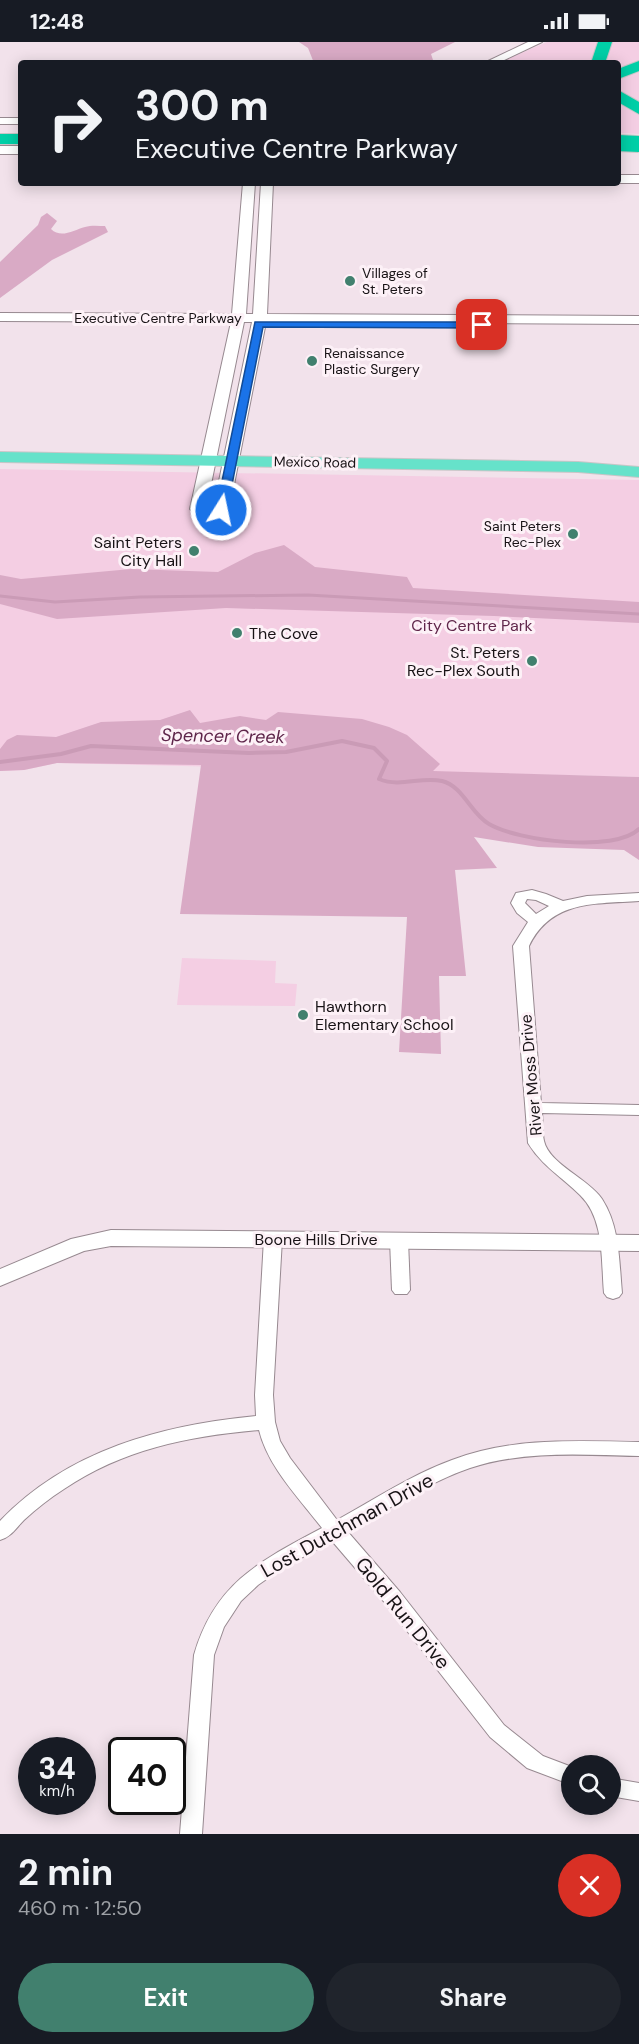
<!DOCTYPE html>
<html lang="en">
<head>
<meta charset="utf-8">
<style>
  body { margin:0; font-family:"DM Sans",sans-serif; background:#20242c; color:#f1f3f6; height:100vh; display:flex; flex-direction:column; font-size:22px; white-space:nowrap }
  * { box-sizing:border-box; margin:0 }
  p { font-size:20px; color:#9ea1a6 }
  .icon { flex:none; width:33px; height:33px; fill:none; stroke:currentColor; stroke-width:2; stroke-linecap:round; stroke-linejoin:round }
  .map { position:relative; height:1792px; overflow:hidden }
  .panel { display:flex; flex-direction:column; background:#171b24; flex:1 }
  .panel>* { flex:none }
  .guide { position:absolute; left:18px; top:18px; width:603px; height:126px; border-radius:6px; box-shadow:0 3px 15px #0003; background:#171b24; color:#f1f3f6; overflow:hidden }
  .tools { position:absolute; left:561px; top:1713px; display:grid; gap:12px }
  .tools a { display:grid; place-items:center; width:60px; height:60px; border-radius:50%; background:#171b24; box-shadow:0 3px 15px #0003; font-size:30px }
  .speed { position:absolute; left:18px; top:1695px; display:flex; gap:12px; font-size:30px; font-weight:700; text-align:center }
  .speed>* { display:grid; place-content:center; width:78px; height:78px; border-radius:50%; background:#171b24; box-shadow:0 3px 15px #0003; line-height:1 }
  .speed small { font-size:15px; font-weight:400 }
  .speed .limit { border:3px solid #111; border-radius:9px; background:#fff; color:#111 }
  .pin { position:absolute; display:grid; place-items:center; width:51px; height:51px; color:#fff; margin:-26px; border-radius:12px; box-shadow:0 3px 9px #0006 }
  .me { position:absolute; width:66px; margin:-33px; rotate:10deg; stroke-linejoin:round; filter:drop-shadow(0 0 4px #0008) }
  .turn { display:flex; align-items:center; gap:21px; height:126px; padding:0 18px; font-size:27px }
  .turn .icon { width:78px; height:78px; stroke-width:2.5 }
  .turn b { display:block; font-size:42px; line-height:51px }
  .round { display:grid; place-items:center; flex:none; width:63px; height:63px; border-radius:32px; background:#20242c }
  .head { display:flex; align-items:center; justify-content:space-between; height:102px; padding:0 18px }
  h1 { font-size:36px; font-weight:700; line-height:45px }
  .action { display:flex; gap:12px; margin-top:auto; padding:12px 18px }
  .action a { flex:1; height:69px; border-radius:36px; background:#41806e; color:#fff; font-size:24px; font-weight:700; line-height:69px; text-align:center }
  .action a+a { background:#20242c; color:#f1f3f6 }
  .status { display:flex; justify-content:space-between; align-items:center; height:42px; padding:0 30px; background:#171b24; direction:ltr }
  .status svg { height:16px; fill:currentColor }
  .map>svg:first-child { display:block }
  .green { fill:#f4cee3 }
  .forest { fill:#d9aac5 }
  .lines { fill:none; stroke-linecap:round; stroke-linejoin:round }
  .stream-far1 { stroke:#ca9bb6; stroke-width:3 }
  .stream { stroke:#ca9bb6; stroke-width:4 }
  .minor-casing { stroke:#978990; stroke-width:2 }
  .tertiary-casing { stroke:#978990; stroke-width:2 }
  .secondary-casing { stroke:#978990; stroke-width:2 }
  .primary-casing { stroke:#c8c6c7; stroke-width:2 }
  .motorway-casing { stroke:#c8c6c7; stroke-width:2 }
  .minor { fill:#fff; fill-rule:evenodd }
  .tertiary { fill:#fff; fill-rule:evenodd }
  .secondary { fill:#fff; fill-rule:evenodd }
  .primary { fill:#66e2ca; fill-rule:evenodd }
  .motorway { fill:#00cfa7; fill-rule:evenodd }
  .motorway-bridge-casing { stroke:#c8c6c7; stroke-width:18; stroke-linecap:butt }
  .motorway-bridge { stroke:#00cfa7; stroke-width:16 }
  .route { fill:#1a73e8; stroke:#114b97; stroke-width:1.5 }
  .poi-dot { fill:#41806e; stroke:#fdf1f7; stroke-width:2 }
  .labels { text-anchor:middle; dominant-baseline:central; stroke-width:6; stroke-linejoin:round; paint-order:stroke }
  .far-poi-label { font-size:14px; fill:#181316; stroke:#fdf1f7; text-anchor:start }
  .far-street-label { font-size:14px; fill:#181316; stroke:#fdf1f7 }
  .poi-label { font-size:16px; fill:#181316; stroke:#fdf1f7; text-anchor:end }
  .park-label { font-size:16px; fill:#60274b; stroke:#fdf1f7 }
  .street-label { font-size:16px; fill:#181316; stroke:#fdf1f7 }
  .water-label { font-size:18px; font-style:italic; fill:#5e254a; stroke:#fdf1f7 }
  .near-street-label { font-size:20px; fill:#181316; stroke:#fdf1f7 }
</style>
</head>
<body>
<div class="status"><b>12:48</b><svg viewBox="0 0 49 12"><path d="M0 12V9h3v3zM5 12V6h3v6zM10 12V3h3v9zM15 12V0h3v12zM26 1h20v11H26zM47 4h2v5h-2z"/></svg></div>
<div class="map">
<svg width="639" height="1792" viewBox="0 0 639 1792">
  <rect width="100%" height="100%" fill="#f2e2eb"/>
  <g class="green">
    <path d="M 547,0 L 599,0 L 591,21 L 498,21 Z"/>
    <path d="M 610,0 L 639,0 L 639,19 L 622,26 L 618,25 L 618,21 L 604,21 Z"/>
    <path d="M 639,30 L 639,92 L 618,91 L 618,37 Z"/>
    <path d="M 0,427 L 639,438 L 639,735 L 57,721 L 24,728 L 0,729 Z"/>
    <path d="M 182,916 L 276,919 L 275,941 L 297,942 L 295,964 L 177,963 Z"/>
  </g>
  <g class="forest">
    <path d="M 299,0 L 455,0 L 431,12 L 434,21 L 314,21 L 308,6 Z"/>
    <path d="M 47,171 L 57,179 L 51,187 C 61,197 74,188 85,185 C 91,183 99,184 105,184 L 108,190 L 52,218 L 0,256 L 0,220 L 38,183 L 41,175 Z"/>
    <path d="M 284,503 L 315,525 L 407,535 L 413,546 L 639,560 L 639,581 L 494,574 L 226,566 L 57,577 L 0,562 L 0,533 L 21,537 L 131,527 L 218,530 L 255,511 Z"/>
    <path d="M 190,668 L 200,681 L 240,674 L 266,678 L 278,670 L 362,677 L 389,685 L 407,693 L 440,722 L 433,729 L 639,735 L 639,818 L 624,808 L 538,805 L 474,795 L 497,826 L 455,828 L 466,934 L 439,934 L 441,1012 L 399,1010 L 407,875 L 180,872 L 201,723 L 57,721 L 24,728 L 0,729 L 0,707 L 7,698 L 17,693 L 56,695 L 101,680 L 160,678 Z"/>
  </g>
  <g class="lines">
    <path class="stream-far1" d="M 0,554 L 55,560 L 140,555 L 308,553 L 639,572"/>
    <path class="stream" d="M 0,720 L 61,712 L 91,704 L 249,711 L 286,710 L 342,699 L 374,706 L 387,719 L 379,737 C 401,746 421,734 442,739 C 463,744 471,772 489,782 C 518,799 615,811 639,787"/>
    <g class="minor-casing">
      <g id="minor">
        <path d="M 532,848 L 546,852 L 563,859 L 587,854 L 639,851 L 639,859 C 595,862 551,858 529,904 L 541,1061 L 639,1063 L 639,1073 L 542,1071 C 543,1080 542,1090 544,1099 C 549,1122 589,1137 602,1157 C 620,1185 619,1219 622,1251 L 619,1255 L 613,1257 L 607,1255 L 604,1251 C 601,1219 605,1177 580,1153 C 562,1135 542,1124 528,1101 L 513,904 L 528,880 L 517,871 L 511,861 L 516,851 ZM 527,857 L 536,858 L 549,864 L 536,872 L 525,861 Z"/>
        <path d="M 273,1191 L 279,1193 L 282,1197 L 273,1353 L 275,1380 L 280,1399 L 290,1416 L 337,1478 C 375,1457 411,1433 452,1418 C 512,1395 576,1399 639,1400 L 639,1414 C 583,1413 524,1408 470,1426 C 426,1441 388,1468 348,1490 L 400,1550 L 504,1683 L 543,1714 L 572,1725 L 572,1743 L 527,1726 L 490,1695 L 386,1562 L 332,1499 L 281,1527 L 258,1543 L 241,1559 L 224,1585 L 214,1613 L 202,1792 L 180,1792 L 194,1613 C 215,1541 260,1519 322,1486 C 299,1456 268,1425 259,1388 C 189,1394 123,1407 64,1447 C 50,1456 36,1467 24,1478 C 16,1486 11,1495 0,1498 L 0,1479 C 68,1408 162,1383 256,1374 L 255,1353 L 264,1197 L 267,1193 Z"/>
        <path d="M 399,1192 L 405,1194 L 408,1198 L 410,1248 L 407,1252 L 395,1252 L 392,1248 L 390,1198 L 393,1194 Z"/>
        <path d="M 610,1736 L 639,1741 L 639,1759 L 610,1754 Z"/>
      </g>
    </g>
    <g class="tertiary-casing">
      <g id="tertiary">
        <path d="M 528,0 L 542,0 L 498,21 L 484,21 Z"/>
        <rect x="0" y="76" width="21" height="6"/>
        <path d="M 243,141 L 255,141 L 246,272 L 253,272 L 261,141 L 273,141 L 267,272 L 639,274 L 639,282 L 266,280 L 229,468 L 221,473 L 213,468 L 252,280 L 244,280 L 206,467 L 198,472 L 193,470 L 190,467 L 231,280 L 0,279 L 0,271 L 232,272 Z"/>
        <path d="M 111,1188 L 639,1193 L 639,1209 L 111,1204 L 84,1209 L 0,1244 L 0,1227 L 71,1197 Z"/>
      </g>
    </g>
    <g class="secondary-casing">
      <g id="secondary">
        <rect x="0" y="104" width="21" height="8"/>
        <rect x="618" y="133" width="21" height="8"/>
      </g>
    </g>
    <g class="primary-casing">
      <path id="primary" d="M 0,410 L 578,420 L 639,425 L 639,435 L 578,430 L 0,420 Z"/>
    </g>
    <g class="motorway-casing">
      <g id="motorway">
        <path d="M 598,0 L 612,0 L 605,21 L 591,21 Z"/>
        <path d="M 639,19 L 639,29 L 618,37 L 618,27 Z"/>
        <path d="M 618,48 L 639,60 L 639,72 L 618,60 Z"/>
        <rect x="0" y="92" width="21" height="10"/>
      </g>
    </g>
    <use href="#minor" class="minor"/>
    <use href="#tertiary" class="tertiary"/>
    <use href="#secondary" class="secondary"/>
    <use href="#primary" class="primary"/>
    <use href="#motorway" class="motorway"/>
    <g class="motorway-bridge-casing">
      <path id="motorway-bridge" d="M 618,101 L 639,102"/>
    </g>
    <use href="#motorway-bridge" class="motorway-bridge"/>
  </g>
  <path class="route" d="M 255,280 L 482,280 L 486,283 L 482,286 L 263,285 L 227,468 L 221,471 L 216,468 Z"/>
  <g class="poi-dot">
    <circle cx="350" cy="239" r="6"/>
    <circle cx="312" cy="319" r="6"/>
    <circle cx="573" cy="492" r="6"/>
    <circle cx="194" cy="509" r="6"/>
    <circle cx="237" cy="591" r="6"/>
    <circle cx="532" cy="619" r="6"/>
    <circle cx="303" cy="973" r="6"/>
  </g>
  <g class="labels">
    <g class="far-poi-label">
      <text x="362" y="231">Villages of<tspan x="362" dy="16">St. Peters</tspan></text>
      <text x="324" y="311">Renaissance<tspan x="324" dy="16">Plastic Surgery</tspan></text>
      <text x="561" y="484" text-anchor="end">Saint Peters<tspan x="561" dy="16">Rec-Plex</tspan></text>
    </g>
    <g class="far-street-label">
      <text x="158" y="276">Executive Centre Parkway</text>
      <text transform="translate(315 420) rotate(1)">Mexico Road</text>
    </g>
    <g class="poi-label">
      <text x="182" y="500">Saint Peters<tspan x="182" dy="18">City Hall</tspan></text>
      <text x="249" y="591" text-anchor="start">The Cove</text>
      <text x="520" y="610">St. Peters<tspan x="520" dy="18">Rec-Plex South</tspan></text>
      <text x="315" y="964" text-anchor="start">Hawthorn<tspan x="315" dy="18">Elementary School</tspan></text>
    </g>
    <g class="park-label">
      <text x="472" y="583">City Centre Park</text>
    </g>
    <g class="street-label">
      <text transform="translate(531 1033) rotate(-95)">River Moss Drive</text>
      <text x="316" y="1197">Boone Hills Drive</text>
    </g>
    <g class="water-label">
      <text transform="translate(223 694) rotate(1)">Spencer Creek</text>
    </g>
    <g class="near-street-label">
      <text transform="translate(347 1483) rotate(-29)">Lost Dutchman Drive</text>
      <text transform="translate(403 1571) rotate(51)">Gold Run Drive</text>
    </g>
  </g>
</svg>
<div class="tools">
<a><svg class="icon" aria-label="search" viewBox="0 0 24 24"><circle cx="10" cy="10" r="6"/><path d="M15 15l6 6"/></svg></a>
</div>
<div class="speed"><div>34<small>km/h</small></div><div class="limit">40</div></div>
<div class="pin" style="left:482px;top:283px;background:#d93025"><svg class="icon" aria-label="arrive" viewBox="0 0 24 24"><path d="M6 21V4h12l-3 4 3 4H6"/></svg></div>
<svg class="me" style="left:221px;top:468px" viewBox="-20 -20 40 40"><circle r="17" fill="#1a73e8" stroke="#fff" stroke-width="3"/><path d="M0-11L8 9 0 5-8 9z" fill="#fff"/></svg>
<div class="guide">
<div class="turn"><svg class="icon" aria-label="right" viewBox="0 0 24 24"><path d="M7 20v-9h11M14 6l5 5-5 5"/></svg><div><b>300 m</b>Executive Centre Parkway</div></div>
</div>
</div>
<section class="panel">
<div class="head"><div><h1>2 min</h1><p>460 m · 12:50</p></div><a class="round" style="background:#d93025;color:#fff"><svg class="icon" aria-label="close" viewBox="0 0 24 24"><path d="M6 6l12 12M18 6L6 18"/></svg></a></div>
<div class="action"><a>Exit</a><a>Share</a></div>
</section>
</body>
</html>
